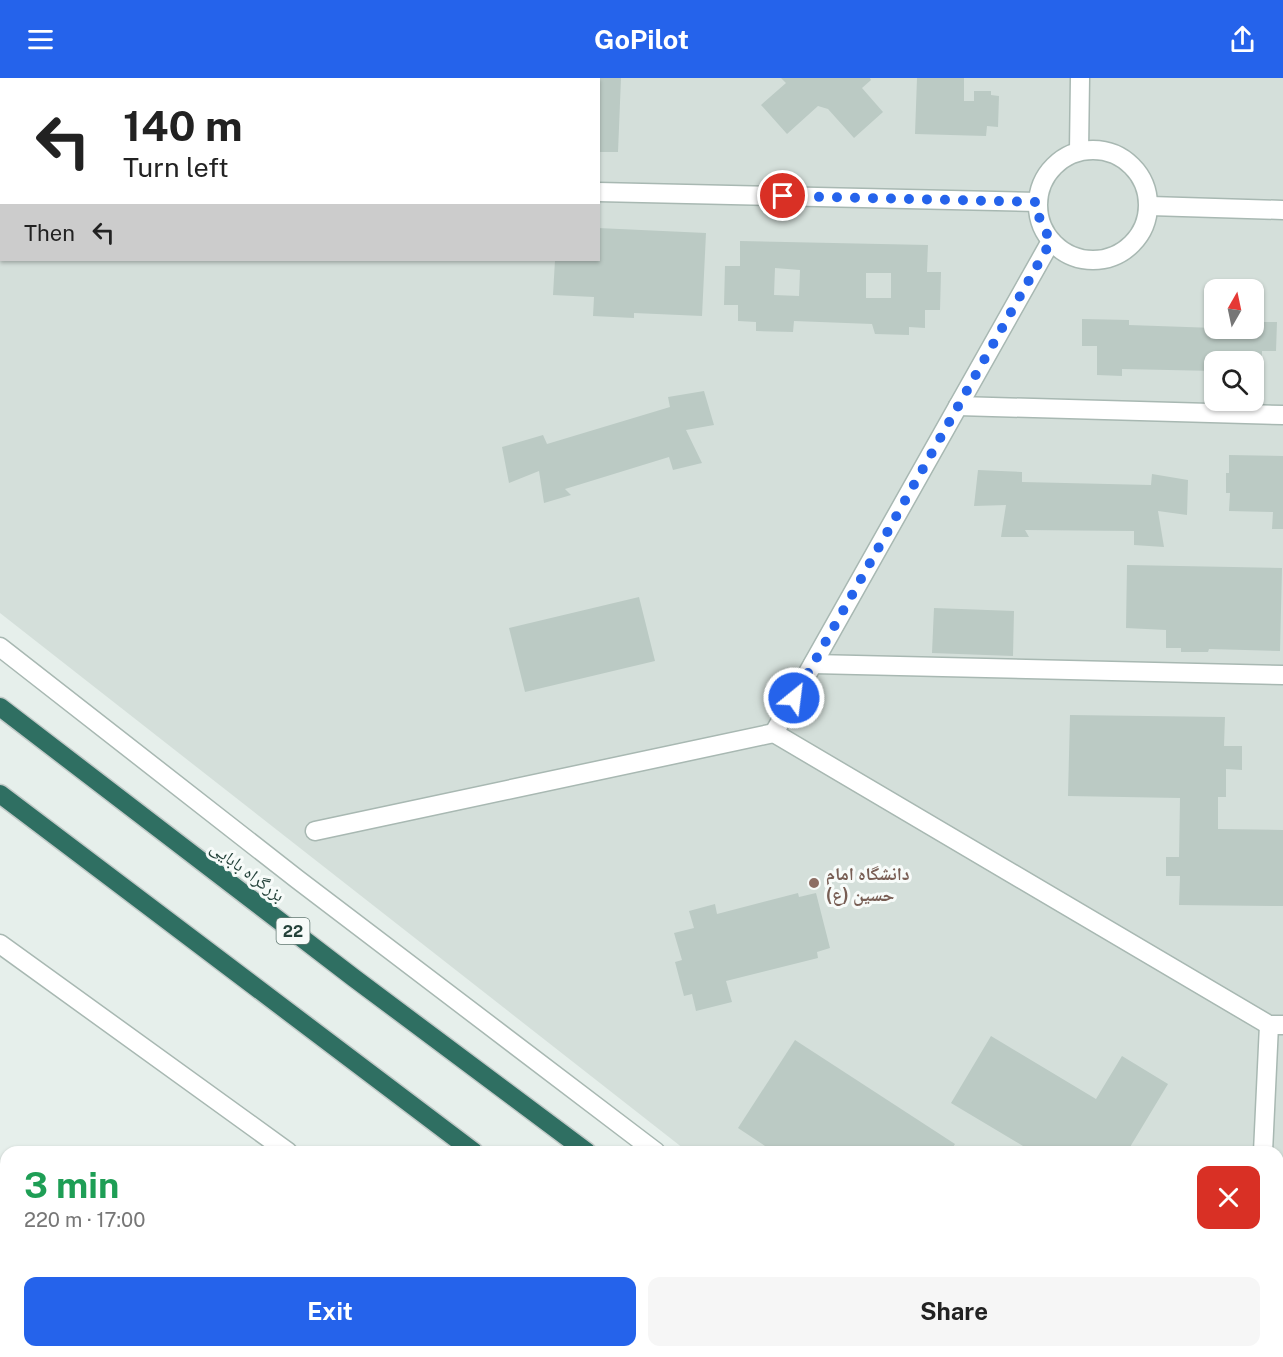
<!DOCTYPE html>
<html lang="en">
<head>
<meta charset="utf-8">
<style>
  body { margin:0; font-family:"Public Sans","Noto Naskh Arabic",sans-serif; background:#f6f6f6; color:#222; height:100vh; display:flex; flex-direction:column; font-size:22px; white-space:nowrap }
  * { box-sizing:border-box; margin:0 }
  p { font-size:20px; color:#767676 }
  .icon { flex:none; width:33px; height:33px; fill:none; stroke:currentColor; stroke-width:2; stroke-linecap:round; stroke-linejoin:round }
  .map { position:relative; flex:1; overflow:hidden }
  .side { position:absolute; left:0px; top:1068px; width:1284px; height:212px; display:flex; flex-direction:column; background:#fff; border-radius:18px 18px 0 0; box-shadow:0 2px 4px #0004 }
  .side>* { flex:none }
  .hud { position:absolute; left:0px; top:0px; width:600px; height:183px; box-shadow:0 2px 4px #0004; background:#fff; color:#222; overflow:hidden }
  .needle { width:39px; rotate:9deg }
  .buttons { position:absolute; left:1204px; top:201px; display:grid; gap:12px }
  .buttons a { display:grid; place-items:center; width:60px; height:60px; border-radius:12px; background:#fff; box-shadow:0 2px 4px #0004; font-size:30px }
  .pin { position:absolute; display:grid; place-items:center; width:51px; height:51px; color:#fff; margin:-26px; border:3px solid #fff; border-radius:50%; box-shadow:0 2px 6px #0007 }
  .me { position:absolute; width:66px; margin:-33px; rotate:29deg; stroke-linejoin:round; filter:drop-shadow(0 0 4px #0008) }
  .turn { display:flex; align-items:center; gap:21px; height:126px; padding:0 24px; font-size:27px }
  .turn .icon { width:78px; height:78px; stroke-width:2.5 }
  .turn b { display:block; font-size:42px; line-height:51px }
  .then { display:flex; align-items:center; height:57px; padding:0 24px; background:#0003; gap:12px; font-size:22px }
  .round { display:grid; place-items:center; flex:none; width:63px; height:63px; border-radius:12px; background:#f6f6f6 }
  .head { display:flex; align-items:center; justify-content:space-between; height:102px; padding:0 24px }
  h1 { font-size:36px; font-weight:700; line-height:45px; color:#1e9e55 }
  .button { display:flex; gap:12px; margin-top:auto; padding:12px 24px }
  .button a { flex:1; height:69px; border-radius:12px; background:#2563eb; color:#fff; font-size:24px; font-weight:700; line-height:69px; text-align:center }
  .button a+a { background:#f6f6f6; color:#222 }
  header { display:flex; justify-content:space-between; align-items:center; height:78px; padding:0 24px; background:#2563eb; color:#fff; font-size:27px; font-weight:700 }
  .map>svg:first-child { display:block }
  .built { fill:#d4dfda; fill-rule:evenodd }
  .building { fill:#bbcac4; fill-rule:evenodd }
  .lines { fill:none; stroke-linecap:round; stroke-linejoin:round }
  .minor-casing { stroke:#a8b8b2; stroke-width:21 }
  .highway-casing { stroke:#c2cac8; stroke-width:21 }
  .minor { stroke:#fff; stroke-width:18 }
  .highway { stroke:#2f6f62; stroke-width:18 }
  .route { stroke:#2563eb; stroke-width:10; stroke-dasharray:0 18 }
  .education-dot { fill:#8d6e63; stroke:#f7fbf9; stroke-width:2 }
  .labels { text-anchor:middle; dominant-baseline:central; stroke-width:6; stroke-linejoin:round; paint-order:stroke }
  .shield { fill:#f7fbf9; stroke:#637a73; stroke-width:1.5 }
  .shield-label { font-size:16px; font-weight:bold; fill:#24423a }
  .street-label { font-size:18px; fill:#24423a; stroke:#f7fbf9 }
  .education-label { font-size:18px; font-weight:bold; fill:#785e54; stroke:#f7fbf9; text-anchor:start }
</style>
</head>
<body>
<header><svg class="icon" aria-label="menu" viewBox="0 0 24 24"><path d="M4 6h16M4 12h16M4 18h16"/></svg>GoPilot<svg class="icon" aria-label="share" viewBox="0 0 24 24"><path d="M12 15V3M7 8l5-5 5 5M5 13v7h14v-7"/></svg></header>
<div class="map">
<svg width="1283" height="1279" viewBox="0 0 1283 1279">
  <rect width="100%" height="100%" fill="#e6efeb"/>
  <path class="built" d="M 0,0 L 1283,0 L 1283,1279 L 950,1279 L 943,1274 L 1278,1274 L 1278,1074 L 688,1074 L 0,535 ZM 2,2 L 598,2 L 598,182 L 2,182 ZM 1215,212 L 1254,212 L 1254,250 L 1215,250 ZM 1215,284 L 1254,284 L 1254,322 L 1215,322 Z"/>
  <g class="building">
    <path d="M 598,0 L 621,0 L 618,74 L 598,74 Z"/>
    <path d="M 781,0 L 870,0 L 871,2 L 862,10 L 883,34 L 854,60 L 828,31 L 818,28 L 787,56 L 761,27 L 786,5 Z"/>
    <path d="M 917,0 L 964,0 L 964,23 L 974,23 L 974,13 L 991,13 L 991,17 L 999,18 L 998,49 L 987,48 L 986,58 L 915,56 Z"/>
    <path d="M 598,150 L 706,155 L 702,238 L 634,235 L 634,240 L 593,238 L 594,219 L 553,217 L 555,182 L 598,182 Z"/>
    <path d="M 740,163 L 928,167 L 927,194 L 941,194 L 940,232 L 925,232 L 925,250 L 909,249 L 909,257 L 875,256 L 872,246 L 794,243 L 793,254 L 756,253 L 756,244 L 738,243 L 738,227 L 724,227 L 725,188 L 740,188 ZM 775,190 L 800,192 L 799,218 L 774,217 ZM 866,195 L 891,195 L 891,220 L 866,220 Z"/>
    <path d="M 1082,241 L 1129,242 L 1129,247 L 1215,250 L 1254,250 L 1254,244 L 1277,244 L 1276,273 L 1262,273 L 1261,304 L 1254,304 L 1254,284 L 1215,284 L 1215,293 L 1122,291 L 1122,298 L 1097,297 L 1097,268 L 1082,268 Z"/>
    <path d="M 704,313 L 714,347 L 686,352 L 702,385 L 673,392 L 669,379 L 565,411 L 571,417 L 544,425 L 539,393 L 509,405 L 502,369 L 543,357 L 547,366 L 670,329 L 668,319 Z"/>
    <path d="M 1229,377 L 1283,378 L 1283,451 L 1272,451 L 1273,434 L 1229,433 L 1230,415 L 1226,415 L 1226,395 L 1229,395 Z"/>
    <path d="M 978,392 L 1022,394 L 1022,404 L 1151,407 L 1152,396 L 1188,402 L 1187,437 L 1158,433 L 1164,469 L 1134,467 L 1134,453 L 1025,452 L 1029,459 L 1001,459 L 1006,427 L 974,428 Z"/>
    <path d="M 1127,487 L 1282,490 L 1280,573 L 1209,571 L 1208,574 L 1181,574 L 1181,570 L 1166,570 L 1166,552 L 1126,550 Z"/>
    <path d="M 639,519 L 655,583 L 525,614 L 509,550 Z"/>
    <path d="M 934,530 L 1014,533 L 1013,578 L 932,575 Z"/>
    <path d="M 1070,637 L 1225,639 L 1224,668 L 1242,668 L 1242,692 L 1226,691 L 1226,719 L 1218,719 L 1218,751 L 1283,752 L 1283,828 L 1179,827 L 1180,798 L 1166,798 L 1166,779 L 1179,779 L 1180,720 L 1068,718 Z"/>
    <path d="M 798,815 L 799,819 L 816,815 L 830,870 L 817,874 L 818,880 L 726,903 L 732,924 L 696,933 L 692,916 L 684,918 L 675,884 L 682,882 L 674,855 L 694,850 L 689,833 L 715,826 L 717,836 Z"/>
    <path d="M 991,958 L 1096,1021 L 1122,978 L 1168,1006 L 1127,1074 L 1033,1074 L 951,1025 Z"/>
    <path d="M 795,962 L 955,1066 L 950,1074 L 774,1074 L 738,1050 Z"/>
    <path d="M 1037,1274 L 1194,1274 L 1203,1279 L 1034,1279 Z"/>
  </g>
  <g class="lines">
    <g class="minor-casing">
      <g id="minor">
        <path d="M 96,2 L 96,0"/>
        <path d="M 0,50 L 2,51"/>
        <circle cx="1093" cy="127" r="55"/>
        <path d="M 1079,73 L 1080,0"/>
        <path d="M 0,101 L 2,102"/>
        <path d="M 598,114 L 1037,124"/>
        <path d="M 1150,128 L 1283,132"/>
        <path d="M 958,328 L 1283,337"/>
        <path d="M 0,569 L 297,801 L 656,1074"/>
        <path d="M 813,586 L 1283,597"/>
        <path d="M 774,655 L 1051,163"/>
        <path d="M 315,753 L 774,655 L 1269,947 L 1283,947"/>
        <path d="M 0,866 L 288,1074"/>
        <path d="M 1263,1074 L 1269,947"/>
        <path d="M 924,1274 L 931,1279"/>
        <path d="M 384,1279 L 385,1274"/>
        <path d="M 1253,1279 L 1253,1274"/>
      </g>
    </g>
    <g class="highway-casing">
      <g id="highway">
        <path d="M 0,629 L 354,900 L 587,1074"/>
        <path d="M 0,716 L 474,1074"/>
        <path d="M 741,1274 L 748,1279"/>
        <path d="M 854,1274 L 861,1279"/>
      </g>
    </g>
    <use href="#minor" class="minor"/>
    <use href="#highway" class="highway"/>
  </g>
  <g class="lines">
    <path class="route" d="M 783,118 L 1037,124 L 1040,144 L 1051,163 L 794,620"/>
  </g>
  <circle class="education-dot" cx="814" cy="805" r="6"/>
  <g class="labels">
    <rect class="shield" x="276.5" y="840" width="33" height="26" rx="4.5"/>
    <g class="shield-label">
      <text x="293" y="853">22</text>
    </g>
    <g class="street-label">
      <text transform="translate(248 793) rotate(37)">بزرگراه بابایی</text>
    </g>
    <g class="education-label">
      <text x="826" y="795">دانشگاه امام<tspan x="826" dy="21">حسین (ع)</tspan></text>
    </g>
  </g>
</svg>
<div class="buttons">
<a><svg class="needle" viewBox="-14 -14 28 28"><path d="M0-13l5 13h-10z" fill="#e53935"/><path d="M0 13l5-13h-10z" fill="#767676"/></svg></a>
<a><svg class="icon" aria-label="search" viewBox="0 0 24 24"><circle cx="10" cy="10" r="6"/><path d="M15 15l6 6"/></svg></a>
</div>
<div class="pin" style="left:783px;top:118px;background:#d93025"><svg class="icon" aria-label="arrive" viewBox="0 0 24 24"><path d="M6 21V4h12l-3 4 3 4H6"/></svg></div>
<svg class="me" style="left:794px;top:620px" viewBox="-20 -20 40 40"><circle r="17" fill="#2563eb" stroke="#fff" stroke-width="3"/><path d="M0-11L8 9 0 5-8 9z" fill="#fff"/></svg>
<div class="hud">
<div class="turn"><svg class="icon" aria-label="left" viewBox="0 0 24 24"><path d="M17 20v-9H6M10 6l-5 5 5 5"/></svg><div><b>140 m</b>Turn left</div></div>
<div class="then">Then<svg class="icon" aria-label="left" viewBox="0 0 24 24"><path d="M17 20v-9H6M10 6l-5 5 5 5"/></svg></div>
</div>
<section class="side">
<div class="head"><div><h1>3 min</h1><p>220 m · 17:00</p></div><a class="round" style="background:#d93025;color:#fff"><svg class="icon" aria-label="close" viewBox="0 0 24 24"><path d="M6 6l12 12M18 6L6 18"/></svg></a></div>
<div class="button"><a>Exit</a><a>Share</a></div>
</section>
</div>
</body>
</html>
